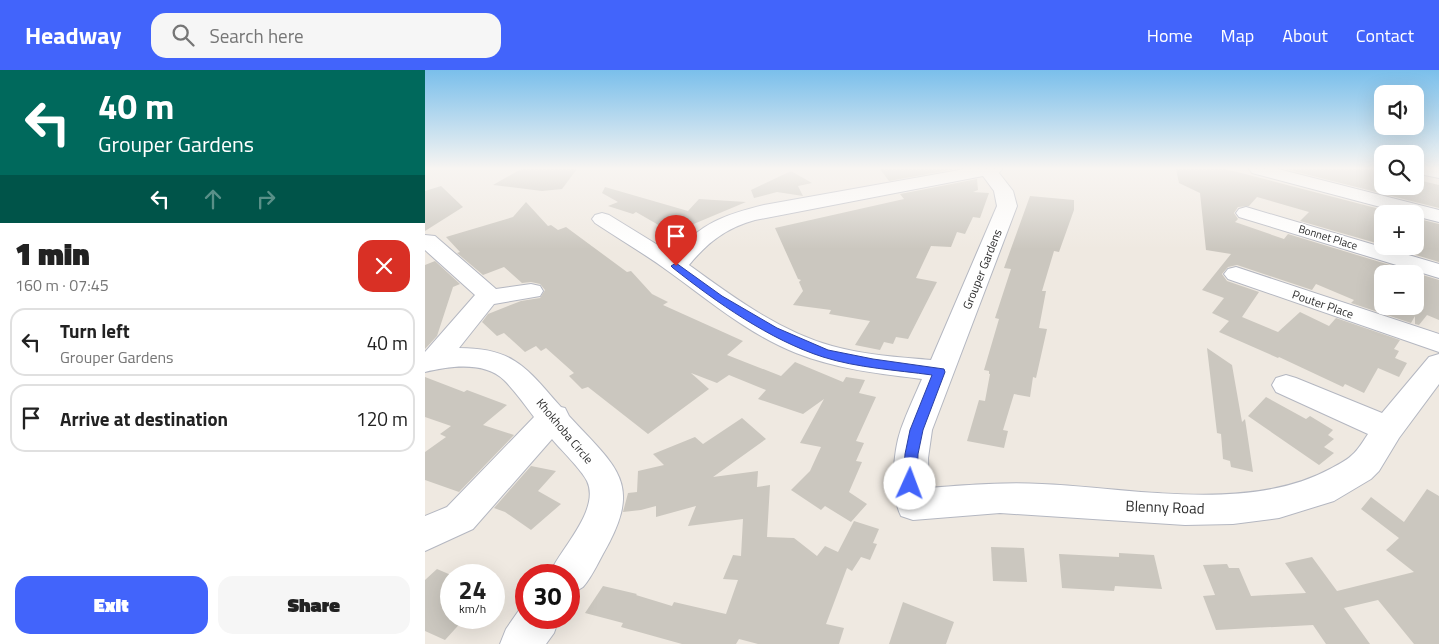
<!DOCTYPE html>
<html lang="en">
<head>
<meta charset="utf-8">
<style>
  body { margin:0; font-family:"Titillium Web",sans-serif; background:#f6f6f6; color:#222; height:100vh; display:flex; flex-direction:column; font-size:19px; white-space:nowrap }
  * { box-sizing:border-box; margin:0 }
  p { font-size:16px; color:#767676 }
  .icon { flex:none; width:28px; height:28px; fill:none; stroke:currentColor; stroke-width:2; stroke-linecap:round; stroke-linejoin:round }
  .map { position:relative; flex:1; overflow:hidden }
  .side { display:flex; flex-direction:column; background:#fff; width:425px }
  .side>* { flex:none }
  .top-card { background:#00695c; color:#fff; overflow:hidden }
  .fabs { position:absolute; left:949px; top:15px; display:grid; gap:10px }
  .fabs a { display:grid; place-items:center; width:50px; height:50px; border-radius:10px; background:#fff; box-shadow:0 5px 20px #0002; font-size:25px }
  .speed { position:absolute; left:15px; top:494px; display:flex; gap:10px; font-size:25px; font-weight:700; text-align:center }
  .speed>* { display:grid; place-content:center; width:65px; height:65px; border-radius:50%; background:#fff; box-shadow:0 5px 20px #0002; line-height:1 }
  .speed small { font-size:12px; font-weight:400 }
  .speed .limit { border:8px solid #d22; background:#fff; color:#111 }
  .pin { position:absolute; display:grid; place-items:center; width:42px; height:42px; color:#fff; margin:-51px -21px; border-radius:50% 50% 50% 0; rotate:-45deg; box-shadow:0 0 5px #0007 }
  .pin .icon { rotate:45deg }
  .me { position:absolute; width:55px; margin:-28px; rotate:2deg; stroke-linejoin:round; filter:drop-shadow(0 0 4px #0008) }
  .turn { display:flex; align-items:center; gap:18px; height:105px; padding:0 15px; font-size:22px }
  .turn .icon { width:65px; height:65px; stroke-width:2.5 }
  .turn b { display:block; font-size:35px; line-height:42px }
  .lanes { display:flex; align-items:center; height:48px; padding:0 15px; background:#0003; justify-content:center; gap:25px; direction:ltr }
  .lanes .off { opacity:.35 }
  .round { display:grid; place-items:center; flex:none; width:52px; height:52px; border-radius:15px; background:#f6f6f6 }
  .head { display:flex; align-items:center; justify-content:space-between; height:85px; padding:0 15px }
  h1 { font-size:30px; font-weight:800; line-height:38px }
  .primary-button { display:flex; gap:10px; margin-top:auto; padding:10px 15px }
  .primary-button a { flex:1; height:58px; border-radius:15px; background:#4264fb; color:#fff; font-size:20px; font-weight:800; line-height:58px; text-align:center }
  .primary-button a+a { background:#f6f6f6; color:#222 }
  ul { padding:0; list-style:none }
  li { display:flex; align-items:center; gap:15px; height:68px; margin:0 10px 8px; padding:0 5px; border:2px solid #e0e0e0; border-radius:15px }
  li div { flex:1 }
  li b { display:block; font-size:19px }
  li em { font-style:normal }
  header { display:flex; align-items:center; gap:30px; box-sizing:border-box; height:70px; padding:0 25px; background:#4264fb; color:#fff }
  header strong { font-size:24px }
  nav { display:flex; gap:28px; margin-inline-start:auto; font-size:18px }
  .search { width:350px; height:45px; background:#f6f6f6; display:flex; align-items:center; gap:12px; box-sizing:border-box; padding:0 18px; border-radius:15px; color:#767676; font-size:19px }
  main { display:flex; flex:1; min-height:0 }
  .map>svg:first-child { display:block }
  .building { fill:#cbc7bf; fill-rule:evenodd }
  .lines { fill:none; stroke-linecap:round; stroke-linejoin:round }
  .minor-casing { stroke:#b4b7c1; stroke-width:2 }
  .minor { fill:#fff; fill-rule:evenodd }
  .route { fill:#4264fb; stroke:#2b41a3 }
  .labels { text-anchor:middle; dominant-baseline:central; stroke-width:4; stroke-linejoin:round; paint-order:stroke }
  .far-street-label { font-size:11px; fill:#2e2e2e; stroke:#fff }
  .street-label { font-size:12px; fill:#2e2e2e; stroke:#fff }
  .near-street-label { font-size:15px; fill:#2e2e2e; stroke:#fff }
</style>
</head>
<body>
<header>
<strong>Headway</strong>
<div class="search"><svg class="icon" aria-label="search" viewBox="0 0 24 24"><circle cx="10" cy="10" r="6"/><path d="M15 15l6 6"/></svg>Search here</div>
<nav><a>Home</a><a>Map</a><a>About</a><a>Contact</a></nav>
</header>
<main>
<section class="side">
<div class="top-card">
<div class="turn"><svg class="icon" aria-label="left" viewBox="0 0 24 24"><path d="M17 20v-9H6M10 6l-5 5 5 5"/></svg><div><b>40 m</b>Grouper Gardens</div></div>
<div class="lanes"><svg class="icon" aria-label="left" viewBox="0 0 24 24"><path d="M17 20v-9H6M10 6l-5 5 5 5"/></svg><svg class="icon off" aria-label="ahead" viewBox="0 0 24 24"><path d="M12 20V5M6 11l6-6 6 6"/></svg><svg class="icon off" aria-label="right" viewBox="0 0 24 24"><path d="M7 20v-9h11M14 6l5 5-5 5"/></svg></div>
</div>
<div class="head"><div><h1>1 min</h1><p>160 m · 07:45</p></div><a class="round" style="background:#d93025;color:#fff"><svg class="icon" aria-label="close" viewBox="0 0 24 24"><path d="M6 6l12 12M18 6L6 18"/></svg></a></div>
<ul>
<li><svg class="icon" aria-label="left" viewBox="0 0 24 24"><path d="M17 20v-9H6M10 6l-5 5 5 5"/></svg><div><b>Turn left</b><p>Grouper Gardens</p></div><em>40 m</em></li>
<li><svg class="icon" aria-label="arrive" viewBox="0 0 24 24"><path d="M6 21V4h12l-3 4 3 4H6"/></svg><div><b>Arrive at destination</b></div><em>120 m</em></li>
</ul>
<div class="primary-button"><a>Exit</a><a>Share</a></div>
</section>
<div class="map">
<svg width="1014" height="574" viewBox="0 0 1014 574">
  <rect width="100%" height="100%" fill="#efe9e1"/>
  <g class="building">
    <path d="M 96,99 L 152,99 L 137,119 L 117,121 L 68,115 Z"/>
    <path d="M 455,99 L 531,99 L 464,111 Z"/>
    <path d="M 751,99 L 801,99 L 974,144 L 958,144 L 958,175 L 875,151 L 884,142 L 832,127 L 824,136 L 813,137 L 809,143 L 813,149 L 810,152 L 859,169 L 863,164 L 1014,210 L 1014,250 L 1002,245 L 994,255 L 990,254 L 990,246 L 986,253 L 926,233 L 929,230 L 891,214 L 887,220 L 812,195 L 803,197 L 797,204 L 802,211 L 834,222 L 817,247 L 853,262 L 875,242 L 904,256 L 911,248 L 975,270 L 969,279 L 974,281 L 970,288 L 982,293 L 974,307 L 953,298 L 939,323 L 920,314 L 918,317 L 854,287 L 853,288 L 794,262 L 804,251 L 787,243 L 799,228 L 777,220 L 806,184 L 781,180 L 775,123 L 754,113 ZM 958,204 L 990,204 L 990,236 L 958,236 Z"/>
    <path d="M 860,99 L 958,99 L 958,116 L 991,116 L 993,110 L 1014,115 L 1014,138 Z"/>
    <path d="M 366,101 L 387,113 L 373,116 L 378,126 L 352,122 L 329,128 L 326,120 Z"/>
    <path d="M 552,109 L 553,120 L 548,122 L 564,123 L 555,148 L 548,147 L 540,164 L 532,162 L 526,177 L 506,176 L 491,208 L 512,212 L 483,269 L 471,267 L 468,274 L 459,272 L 455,280 L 430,275 L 445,251 L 404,244 L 406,240 L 368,235 L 378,221 L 374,212 L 376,210 L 373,209 L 350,158 L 479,129 L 475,124 Z"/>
    <path d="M 16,116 L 38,137 L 0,161 L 0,121 Z"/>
    <path d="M 180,117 L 263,141 L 274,129 L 321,132 L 240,166 L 244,161 L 211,142 L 208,144 L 183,136 L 193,132 L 177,123 Z"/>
    <path d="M 605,126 L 649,130 L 649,140 L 634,182 L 629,181 L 617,221 L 621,221 L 614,258 L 622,259 L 611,308 L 608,307 L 605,327 L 589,324 L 578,360 L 583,361 L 579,378 L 542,371 L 554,330 L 560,331 L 565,304 L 564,304 L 564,301 L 559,300 L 574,249 L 570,248 L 586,199 L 579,198 Z"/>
    <path d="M 101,132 L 123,156 L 126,155 L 133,160 L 141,157 L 202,202 L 206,201 L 227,224 L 243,232 L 238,235 L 318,271 L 302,285 L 356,306 L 370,292 L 418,312 L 421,307 L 440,310 L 434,323 L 451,327 L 431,371 L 439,373 L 431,391 L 437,392 L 424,422 L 442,434 L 426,452 L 400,436 L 396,440 L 366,420 L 385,401 L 396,377 L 375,373 L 399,329 L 378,344 L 333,329 L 341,320 L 304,305 L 292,313 L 266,303 L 284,319 L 223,364 L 163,317 L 157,319 L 144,306 L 149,303 L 121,278 L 116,281 L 111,276 L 100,282 L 79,263 L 72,266 L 57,252 L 63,244 L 96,231 L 115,228 L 120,220 L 115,214 L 106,212 L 97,213 L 79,197 L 58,205 L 32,183 L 35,182 L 21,167 L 88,147 Z"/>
    <path d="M 990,148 L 1014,154 L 1014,192 L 961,176 L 990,176 Z"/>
    <path d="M 10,191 L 35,214 L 28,217 L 12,266 L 0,279 L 0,195 Z"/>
    <path d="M 782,278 L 807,295 L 817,352 L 820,349 L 828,402 L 806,397 L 805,391 L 798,389 L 796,364 L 792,363 Z"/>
    <path d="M 0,307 L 39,322 L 42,320 L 82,335 L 58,355 L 89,365 L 34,422 L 0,410 L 0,382 L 21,367 L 15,364 L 26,356 L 0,347 Z"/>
    <path d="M 841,327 L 881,349 L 885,346 L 908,360 L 903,365 L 909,369 L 899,377 L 909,383 L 894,395 L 823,346 Z"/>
    <path d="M 317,348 L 341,369 L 288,407 L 333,401 L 332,417 L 345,415 L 342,467 L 369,468 L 392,486 L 400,476 L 413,482 L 429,451 L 454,459 L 448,473 L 452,474 L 445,490 L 436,487 L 427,501 L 422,498 L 401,554 L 419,558 L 414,574 L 333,574 L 314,569 L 311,574 L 257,574 L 196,557 L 198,553 L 160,543 L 178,516 L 212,524 L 211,525 L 247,536 L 249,532 L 301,544 L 313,510 L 298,509 L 308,485 L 316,486 L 318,449 L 263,456 L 271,436 L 231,447 L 231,436 L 216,440 L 198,442 L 203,423 L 212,422 L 213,401 L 239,395 L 228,384 L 270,367 L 278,374 Z"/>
    <path d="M 106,396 L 131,401 L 113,421 L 136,434 L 106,460 L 80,442 L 69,438 Z"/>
    <path d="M 1002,419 L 1014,426 L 1014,574 L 989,574 L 953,530 L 919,538 L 945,574 L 901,574 L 888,555 L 791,560 L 778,526 L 790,525 L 778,495 L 802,494 L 804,498 L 814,498 L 826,526 L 881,523 L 860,493 L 887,487 L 912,521 L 989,502 L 961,480 L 974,468 L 936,439 L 946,427 L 979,452 Z"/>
    <path d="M 566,477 L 599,478 L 602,512 L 568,511 Z"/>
    <path d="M 694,483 L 729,485 L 737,519 L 690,516 L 689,521 L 637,518 L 634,484 L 694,487 Z"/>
    <path d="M 12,499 L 26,505 L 26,548 L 40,548 L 20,570 L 0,561 L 0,510 Z"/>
    <path d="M 478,532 L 529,552 L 521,574 L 464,574 Z"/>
  </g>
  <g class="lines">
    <g class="minor-casing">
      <g id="minor">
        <path d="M 540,99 L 577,99 L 574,103 L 588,121 L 592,136 L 507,360 L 503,388 L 504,418 C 542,415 579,412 617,414 C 706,418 824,443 905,399 C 912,395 921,391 927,385 C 934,379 938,371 943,364 L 851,322 L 847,315 L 851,308 L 861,305 L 871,308 L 957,343 L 1004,287 L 1014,284 L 1014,314 L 974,368 L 954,401 L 946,409 L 909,431 L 896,435 L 854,448 L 808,454 L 760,455 L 575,443 L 488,450 L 476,446 C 465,424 468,382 476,359 C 482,342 490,325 497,309 C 455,304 411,299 371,283 C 323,264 285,231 243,201 C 220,184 194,169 170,153 L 167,149 L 170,145 L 177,143 L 184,145 L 249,185 C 276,153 299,145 339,135 ZM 558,106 L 569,121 L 572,136 L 506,290 C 473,287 439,285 407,276 C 354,261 308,227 264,195 C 283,172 301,158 330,150 Z"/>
        <path d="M 824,99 L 853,99 L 1014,140 L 1014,152 L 990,146 L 990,144 L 982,144 L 827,103 Z"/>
        <path d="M 990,99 L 1014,99 L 1014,108 L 990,103 Z"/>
        <path d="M 821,137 L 1014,194 L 1014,208 L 814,147 L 811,143 L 814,139 Z"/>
        <path d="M 0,165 L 10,166 L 71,219 L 106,214 L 115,216 L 118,221 L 115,226 L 69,234 L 34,278 C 90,278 102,299 136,337 L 140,338 L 144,346 C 192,398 219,413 178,484 C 172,495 166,508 158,517 C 154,520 148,522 144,523 L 144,505 L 124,505 C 134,480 176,440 162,411 C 156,399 136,380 127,369 L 48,459 L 0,481 L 0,446 L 22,437 L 109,347 C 100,335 90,321 79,310 C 59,291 25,296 0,302 L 0,282 L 50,225 L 0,180 Z"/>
        <path d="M 811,197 L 1014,264 L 1014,282 L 803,209 L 799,204 L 803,199 Z"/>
        <path d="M 99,533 L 101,533 L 101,548 L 134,548 L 129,563 L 121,574 L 75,574 L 81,559 Z"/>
      </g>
    </g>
    <use href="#minor" class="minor"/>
  </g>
  <linearGradient id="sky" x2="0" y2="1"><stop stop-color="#7abfeb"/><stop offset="0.55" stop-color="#f8f5f2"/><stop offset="1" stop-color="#f8f5f2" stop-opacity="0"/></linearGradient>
  <rect width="1014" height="179" fill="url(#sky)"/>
  <path class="route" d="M 251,193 L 297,226 L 352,258 L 403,280 L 448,289 L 519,299 L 520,302 L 498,360 L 493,384 L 492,414 L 490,418 L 485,420 L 480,418 L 478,414 L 480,384 L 485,360 L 507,305 C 471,300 433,298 398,287 C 345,270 291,232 248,198 L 246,196 Z"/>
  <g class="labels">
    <g class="far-street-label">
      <text transform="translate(903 167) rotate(17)">Bonnet Place</text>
    </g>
    <g class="street-label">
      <text transform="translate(557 199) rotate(-68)">Grouper Gardens</text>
      <text transform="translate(898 234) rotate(19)">Pouter Place</text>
      <text transform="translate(140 361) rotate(50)">Khokhoba Circle</text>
    </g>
    <g class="near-street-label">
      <text transform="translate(740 437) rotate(2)">Blenny Road</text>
    </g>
  </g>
</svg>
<div class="fabs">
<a><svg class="icon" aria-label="sound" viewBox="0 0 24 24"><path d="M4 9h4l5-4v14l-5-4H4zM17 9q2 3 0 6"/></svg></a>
<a><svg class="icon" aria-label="search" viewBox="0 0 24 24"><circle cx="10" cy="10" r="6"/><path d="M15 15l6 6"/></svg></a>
<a>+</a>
<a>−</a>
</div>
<div class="speed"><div>24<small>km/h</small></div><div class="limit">30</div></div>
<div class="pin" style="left:251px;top:196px;background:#d93025"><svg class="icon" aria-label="arrive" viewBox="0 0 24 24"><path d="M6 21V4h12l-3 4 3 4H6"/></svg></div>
<svg class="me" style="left:485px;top:414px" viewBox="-20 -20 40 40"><circle r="19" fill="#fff"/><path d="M0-13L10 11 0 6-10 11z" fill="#4264fb"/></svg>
</div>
</main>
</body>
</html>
